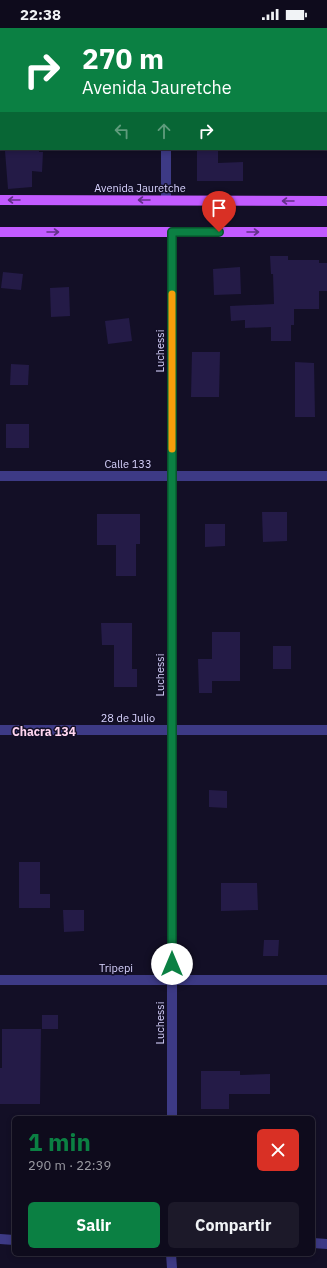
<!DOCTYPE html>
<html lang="es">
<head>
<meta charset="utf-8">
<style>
  body { margin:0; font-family:"IBM Plex Sans",sans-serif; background:#1c1929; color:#f1f3f6; height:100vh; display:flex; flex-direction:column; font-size:15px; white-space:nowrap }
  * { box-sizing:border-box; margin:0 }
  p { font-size:13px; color:#9b9ba3 }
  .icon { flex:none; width:22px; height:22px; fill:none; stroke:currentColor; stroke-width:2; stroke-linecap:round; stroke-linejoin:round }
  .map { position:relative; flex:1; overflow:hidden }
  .details { position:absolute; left:12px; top:1088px; width:303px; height:140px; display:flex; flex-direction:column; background:#0e0b1c; border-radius:6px; box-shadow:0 2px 6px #0003,0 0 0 1px #2e2b3b }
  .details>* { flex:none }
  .hud { position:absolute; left:0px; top:0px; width:327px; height:122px; box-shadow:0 2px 6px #0003,0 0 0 1px #2e2b3b; background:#0b8043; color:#fff; overflow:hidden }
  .pin { position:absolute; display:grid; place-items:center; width:34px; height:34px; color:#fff; margin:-41px -17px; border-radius:50% 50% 50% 0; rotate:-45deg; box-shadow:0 0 4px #0007 }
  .pin .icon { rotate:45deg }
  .me { position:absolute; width:44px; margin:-22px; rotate:0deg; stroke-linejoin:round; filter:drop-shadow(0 0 3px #0008) }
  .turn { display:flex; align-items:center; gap:14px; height:84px; padding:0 16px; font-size:18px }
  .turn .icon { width:52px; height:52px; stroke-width:2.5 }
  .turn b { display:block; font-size:28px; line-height:34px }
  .lanes { display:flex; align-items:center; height:38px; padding:0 16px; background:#0003; justify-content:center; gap:20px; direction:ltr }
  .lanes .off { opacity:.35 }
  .round { display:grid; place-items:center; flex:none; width:42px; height:42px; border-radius:6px; background:#1c1929 }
  .headline { display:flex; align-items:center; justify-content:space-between; height:68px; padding:0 16px }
  h1 { font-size:24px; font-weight:700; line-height:30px; color:#0b8043 }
  .button { display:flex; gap:8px; margin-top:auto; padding:8px 16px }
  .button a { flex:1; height:46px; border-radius:6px; background:#0b8043; color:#fff; font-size:16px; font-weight:700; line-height:46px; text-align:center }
  .button a+a { background:#1c1929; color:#f1f3f6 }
  .status { display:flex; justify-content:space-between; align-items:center; height:28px; padding:0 20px; background:#0e0b1c; direction:ltr }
  .status svg { height:11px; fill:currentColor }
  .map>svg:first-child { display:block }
  .building { fill:#241b47 }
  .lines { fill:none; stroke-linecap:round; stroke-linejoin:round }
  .minor { stroke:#3d3a85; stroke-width:10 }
  .major { stroke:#c25bff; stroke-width:10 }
  .oneway { stroke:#623188 }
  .route-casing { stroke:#07532c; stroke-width:10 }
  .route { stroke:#0b8043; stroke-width:7 }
  .slow { stroke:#f59e0b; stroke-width:7 }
  .labels { text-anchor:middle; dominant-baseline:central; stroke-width:3; stroke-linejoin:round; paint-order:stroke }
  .street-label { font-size:11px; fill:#d9d4ff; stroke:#130f26 }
  .neighbourhood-label { font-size:12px; font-weight:bold; fill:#ffd6f0; stroke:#130f26 }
</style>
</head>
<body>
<div class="status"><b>22:38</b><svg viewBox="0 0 49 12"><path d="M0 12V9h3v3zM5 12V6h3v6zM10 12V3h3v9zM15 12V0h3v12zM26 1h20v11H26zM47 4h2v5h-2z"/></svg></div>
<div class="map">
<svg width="327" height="1240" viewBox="0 0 327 1240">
  <rect width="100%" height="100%" fill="#130f26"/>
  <g class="building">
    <path d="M 22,121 L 39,121 L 39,124 L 43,124 L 42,144 L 32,143 L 32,159 L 8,161 L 5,123 Z"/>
    <path d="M 197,121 L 218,121 L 218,135 L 243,134 L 243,153 L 197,153 Z"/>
    <path d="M 270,228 L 288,228 L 288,232 L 319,232 L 319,235 L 327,235 L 327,263 L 319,263 L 319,281 L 294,281 L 294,297 L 291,297 L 291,313 L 271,313 L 271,299 L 245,300 L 245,292 L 231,293 L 230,278 L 274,276 L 273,246 L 271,246 Z"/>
    <path d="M 240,239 L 241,266 L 214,267 L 213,241 Z"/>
    <path d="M 3,244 L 23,246 L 21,262 L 1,260 Z"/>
    <path d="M 69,259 L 70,288 L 51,289 L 50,260 Z"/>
    <path d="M 129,290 L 132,313 L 108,316 L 105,293 Z"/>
    <path d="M 192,324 L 220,324 L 219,369 L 191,369 Z"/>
    <path d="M 295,334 L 314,335 L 315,389 L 295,389 Z"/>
    <path d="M 11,336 L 29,337 L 28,357 L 10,357 Z"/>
    <rect x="6" y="396" width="23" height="24"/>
    <path d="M 262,484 L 287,484 L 287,513 L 263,514 Z"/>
    <path d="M 97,486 L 140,486 L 140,516 L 136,516 L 136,548 L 116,548 L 116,517 L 97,517 Z"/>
    <path d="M 205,496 L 225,496 L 225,518 L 205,519 Z"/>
    <path d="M 101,595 L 132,595 L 132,641 L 137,641 L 137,659 L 114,659 L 114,617 L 102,617 Z"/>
    <path d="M 212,604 L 240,604 L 240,653 L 212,653 L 212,665 L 199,665 L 198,631 L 212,631 Z"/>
    <rect x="273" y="618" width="18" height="23"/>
    <path d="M 209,762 L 227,763 L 227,780 L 209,779 Z"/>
    <path d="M 19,834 L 40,834 L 40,866 L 50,866 L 50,880 L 19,880 Z"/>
    <path d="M 221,855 L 257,855 L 258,882 L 221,883 Z"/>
    <path d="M 63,882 L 84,882 L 84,903 L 64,904 Z"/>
    <path d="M 264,912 L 279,912 L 278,928 L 263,928 Z"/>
    <rect x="42" y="987" width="16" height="14"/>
    <path d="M 2,1001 L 41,1001 L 40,1076 L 0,1076 L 0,1040 L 2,1040 Z"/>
    <path d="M 201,1043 L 240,1043 L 240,1047 L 270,1046 L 270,1066 L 229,1066 L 229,1081 L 201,1081 Z"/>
  </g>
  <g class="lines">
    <g class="minor">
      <path d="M 166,0 L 166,1"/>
      <path d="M 166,121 L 166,172"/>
      <path d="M 0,448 L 327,448"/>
      <path d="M 0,702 L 327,702"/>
      <path d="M 0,952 L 327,952"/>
      <path d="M 172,1090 L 172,204"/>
      <path d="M 0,1211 L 14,1212"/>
      <path d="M 313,1215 L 327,1216"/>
      <path d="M 171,1226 L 172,1240"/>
    </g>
    <g class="major">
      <path d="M 0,172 L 327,173"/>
      <path d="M 0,204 L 327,204"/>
    </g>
  </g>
  <defs><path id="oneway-shaft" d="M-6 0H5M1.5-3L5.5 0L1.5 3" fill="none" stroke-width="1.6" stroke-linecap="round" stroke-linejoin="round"/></defs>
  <g class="oneway">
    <use href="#oneway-shaft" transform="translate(14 172) rotate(-180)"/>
    <use href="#oneway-shaft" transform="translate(144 172) rotate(-180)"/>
    <use href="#oneway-shaft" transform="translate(288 173) rotate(-180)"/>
    <use href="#oneway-shaft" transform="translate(53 204)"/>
    <use href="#oneway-shaft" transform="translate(253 204)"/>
  </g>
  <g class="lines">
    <g class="route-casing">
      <path id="route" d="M 172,936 L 172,204 L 219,204"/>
    </g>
    <use href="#route" class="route"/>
    <path class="slow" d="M 172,266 L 172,421"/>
  </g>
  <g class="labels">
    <g class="street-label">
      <text x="140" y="160">Avenida Jauretche</text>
      <text transform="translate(160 323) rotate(-90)">Luchessi</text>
      <text x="128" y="436">Calle 133</text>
      <text transform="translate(160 647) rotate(-90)">Luchessi</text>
      <text x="128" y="690">28 de Julio</text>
      <text x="116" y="940">Tripepi</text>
      <text transform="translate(160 995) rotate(-90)">Luchessi</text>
    </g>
    <g class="neighbourhood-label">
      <text x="44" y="703">Chacra 134</text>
    </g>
  </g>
</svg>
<div class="pin" style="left:219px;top:204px;background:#d93025"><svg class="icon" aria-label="arrive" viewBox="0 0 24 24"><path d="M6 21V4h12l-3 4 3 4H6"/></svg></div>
<svg class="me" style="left:172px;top:936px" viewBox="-20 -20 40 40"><circle r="19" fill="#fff"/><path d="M0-13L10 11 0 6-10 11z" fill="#0b8043"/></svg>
<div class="hud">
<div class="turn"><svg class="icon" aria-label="right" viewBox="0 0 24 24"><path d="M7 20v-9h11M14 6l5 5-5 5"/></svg><div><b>270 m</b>Avenida Jauretche</div></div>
<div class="lanes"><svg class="icon off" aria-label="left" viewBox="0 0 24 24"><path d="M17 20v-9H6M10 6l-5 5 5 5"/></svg><svg class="icon off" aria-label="ahead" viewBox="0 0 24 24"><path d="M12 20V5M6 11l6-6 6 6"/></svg><svg class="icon" aria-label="right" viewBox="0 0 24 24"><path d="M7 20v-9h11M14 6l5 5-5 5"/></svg></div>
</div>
<section class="details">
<div class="headline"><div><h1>1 min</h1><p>290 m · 22:39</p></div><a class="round" style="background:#d93025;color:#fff"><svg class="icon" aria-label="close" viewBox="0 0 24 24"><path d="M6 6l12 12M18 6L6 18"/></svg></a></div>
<div class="button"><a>Salir</a><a>Compartir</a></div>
</section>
</div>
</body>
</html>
